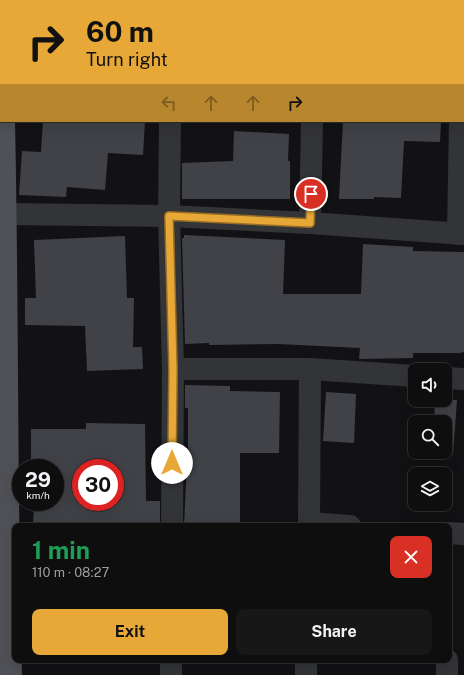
<!DOCTYPE html>
<html lang="en">
<head>
<meta charset="utf-8">
<style>
  body { margin:0; font-family:"Public Sans",sans-serif; background:#171718; color:#f1f3f6; height:100vh; display:flex; flex-direction:column; font-size:15px; white-space:nowrap }
  * { box-sizing:border-box; margin:0 }
  p { font-size:13px; color:#9b9c9e }
  .icon { flex:none; width:22px; height:22px; fill:none; stroke:currentColor; stroke-width:2; stroke-linecap:round; stroke-linejoin:round }
  .map { position:relative; flex:1; overflow:hidden }
  .panel { position:absolute; left:12px; top:523px; width:440px; height:140px; display:flex; flex-direction:column; background:#0e0e0f; border-radius:8px; box-shadow:0 4px 16px #0002,0 0 0 1px #2e2e2f }
  .panel>* { flex:none }
  .top-card { position:absolute; left:0px; top:0px; width:464px; height:122px; box-shadow:0 4px 16px #0002,0 0 0 1px #2e2e2f; background:#e7a837; color:#111; overflow:hidden }
  .buttons { position:absolute; left:408px; top:363px; display:grid; gap:8px }
  .buttons a { display:grid; place-items:center; width:44px; height:44px; border-radius:8px; background:#0e0e0f; box-shadow:0 4px 16px #0002,0 0 0 1px #2e2e2f; font-size:20px }
  .speed { position:absolute; left:12px; top:459px; display:flex; gap:8px; font-size:20px; font-weight:700; text-align:center }
  .speed>* { display:grid; place-content:center; width:52px; height:52px; border-radius:50%; background:#0e0e0f; box-shadow:0 4px 16px #0002,0 0 0 1px #2e2e2f; line-height:1 }
  .speed small { font-size:10px; font-weight:400 }
  .speed .limit { border:6px solid #d22; background:#fff; color:#111 }
  .pin { position:absolute; display:grid; place-items:center; width:34px; height:34px; color:#fff; margin:-17px; border:2px solid #fff; border-radius:50%; box-shadow:0 1px 4px #0007 }
  .me { position:absolute; width:44px; margin:-22px; rotate:0deg; stroke-linejoin:round; filter:drop-shadow(0 0 3px #0008) }
  .turn { display:flex; align-items:center; gap:14px; height:84px; padding:0 20px; font-size:18px }
  .turn .icon { width:52px; height:52px; stroke-width:2.5 }
  .turn b { display:block; font-size:28px; line-height:34px }
  .lanes { display:flex; align-items:center; height:38px; padding:0 20px; background:#0003; justify-content:center; gap:20px; direction:ltr }
  .lanes .off { opacity:.35 }
  .round { display:grid; place-items:center; flex:none; width:42px; height:42px; border-radius:8px; background:#171718 }
  .headline { display:flex; align-items:center; justify-content:space-between; height:68px; padding:0 20px }
  h1 { font-size:24px; font-weight:700; line-height:30px; color:#1e9e55 }
  .cta { display:flex; gap:8px; margin-top:auto; padding:8px 20px }
  .cta a { flex:1; height:46px; border-radius:8px; background:#e7a837; color:#111; font-size:16px; font-weight:700; line-height:46px; text-align:center }
  .cta a+a { background:#171718; color:#f1f3f6 }
  .map>svg:first-child { display:block }
  .building { fill:#414247; fill-rule:evenodd }
  .lines { fill:none; stroke-linecap:round; stroke-linejoin:round }
  .minor { stroke:#333438; stroke-width:22 }
  .major { stroke:#505157; stroke-width:22 }
  .route-casing { stroke:#966d24; stroke-width:10 }
  .route { stroke:#e7a837; stroke-width:7 }
</style>
</head>
<body>
<div class="map">
<svg width="464" height="675" viewBox="0 0 464 675">
  <rect width="100%" height="100%" fill="#121214"/>
  <g class="building">
    <path d="M 43,121 L 145,121 L 143,155 L 108,153 L 105,190 L 67,187 L 66,197 L 19,195 L 22,151 L 41,152 Z"/>
    <path d="M 343,121 L 441,121 L 440,142 L 404,141 L 401,198 L 374,197 L 374,199 L 339,199 Z"/>
    <path d="M 234,131 L 289,134 L 288,161 L 290,161 L 290,199 L 182,199 L 182,163 L 233,161 Z"/>
    <path d="M 184,235 L 285,240 L 283,294 L 361,294 L 363,244 L 413,247 L 413,251 L 464,252 L 464,352 L 460,353 L 413,353 L 413,358 L 359,359 L 360,348 L 278,344 L 209,345 L 209,343 L 185,344 L 182,238 L 184,238 Z"/>
    <path d="M 125,236 L 127,298 L 134,298 L 133,347 L 142,347 L 143,369 L 87,371 L 85,326 L 25,325 L 25,298 L 36,298 L 34,240 Z"/>
    <path d="M 185,385 L 230,386 L 230,391 L 280,392 L 279,453 L 240,453 L 240,526 L 184,526 L 187,463 L 188,463 L 188,408 L 185,408 Z"/>
    <path d="M 326,392 L 356,394 L 354,443 L 323,441 Z"/>
    <path d="M 435,400 L 457,400 L 453,454 L 432,452 L 445,452 L 445,422 L 434,422 Z"/>
    <path d="M 86,423 L 145,424 L 146,501 L 160,501 L 160,526 L 33,526 L 34,502 L 55,502 L 55,468 L 31,468 L 31,429 L 86,429 ZM 81,468 L 115,468 L 115,502 L 81,502 Z"/>
  </g>
  <g class="lines">
    <g class="minor">
      <path d="M 171,1 L 171,0"/>
      <path d="M 314,1 L 314,0"/>
      <path d="M 463,1 L 463,0"/>
      <path d="M 170,121 L 169,216 L 173,369 L 172,526"/>
      <path d="M 6,214 L 169,216 L 310,223 L 464,234"/>
      <path d="M 310,223 L 312,121"/>
      <path d="M 458,234 L 460,121"/>
      <path d="M 173,369 L 310,369 L 415,376"/>
      <path d="M 445,378 L 464,379"/>
      <path d="M 309,523 L 350,526"/>
      <path d="M 309,526 L 310,369"/>
      <path d="M 449,533 L 464,534"/>
      <path d="M 171,675 L 171,660"/>
      <path d="M 306,675 L 306,660"/>
      <path d="M 447,675 L 447,660"/>
    </g>
    <g class="major">
      <path d="M 2,0 L 2,1"/>
      <path d="M 4,121 C 8,306 6,490 11,675"/>
    </g>
  </g>
  <g class="lines">
    <g class="route-casing">
      <path id="route" d="M 172,463 L 173,369 L 169,216 L 310,223 L 311,194"/>
    </g>
    <use href="#route" class="route"/>
  </g>
</svg>
<div class="buttons">
<a><svg class="icon" aria-label="sound" viewBox="0 0 24 24"><path d="M4 9h4l5-4v14l-5-4H4zM17 9q2 3 0 6"/></svg></a>
<a><svg class="icon" aria-label="search" viewBox="0 0 24 24"><circle cx="10" cy="10" r="6"/><path d="M15 15l6 6"/></svg></a>
<a><svg class="icon" aria-label="layers" viewBox="0 0 24 24"><path d="M12 4l9 5-9 5-9-5zM3 14l9 5 9-5"/></svg></a>
</div>
<div class="speed"><div>29<small>km/h</small></div><div class="limit">30</div></div>
<div class="pin" style="left:311px;top:194px;background:#d93025"><svg class="icon" aria-label="arrive" viewBox="0 0 24 24"><path d="M6 21V4h12l-3 4 3 4H6"/></svg></div>
<svg class="me" style="left:172px;top:463px" viewBox="-20 -20 40 40"><circle r="19" fill="#fff"/><path d="M0-13L10 11 0 6-10 11z" fill="#e7a837"/></svg>
<div class="top-card">
<div class="turn"><svg class="icon" aria-label="right" viewBox="0 0 24 24"><path d="M7 20v-9h11M14 6l5 5-5 5"/></svg><div><b>60 m</b>Turn right</div></div>
<div class="lanes"><svg class="icon off" aria-label="left" viewBox="0 0 24 24"><path d="M17 20v-9H6M10 6l-5 5 5 5"/></svg><svg class="icon off" aria-label="ahead" viewBox="0 0 24 24"><path d="M12 20V5M6 11l6-6 6 6"/></svg><svg class="icon off" aria-label="ahead" viewBox="0 0 24 24"><path d="M12 20V5M6 11l6-6 6 6"/></svg><svg class="icon" aria-label="right" viewBox="0 0 24 24"><path d="M7 20v-9h11M14 6l5 5-5 5"/></svg></div>
</div>
<section class="panel">
<div class="headline"><div><h1>1 min</h1><p>110 m · 08:27</p></div><a class="round" style="background:#d93025;color:#fff"><svg class="icon" aria-label="close" viewBox="0 0 24 24"><path d="M6 6l12 12M18 6L6 18"/></svg></a></div>
<div class="cta"><a>Exit</a><a>Share</a></div>
</section>
</div>
</body>
</html>
